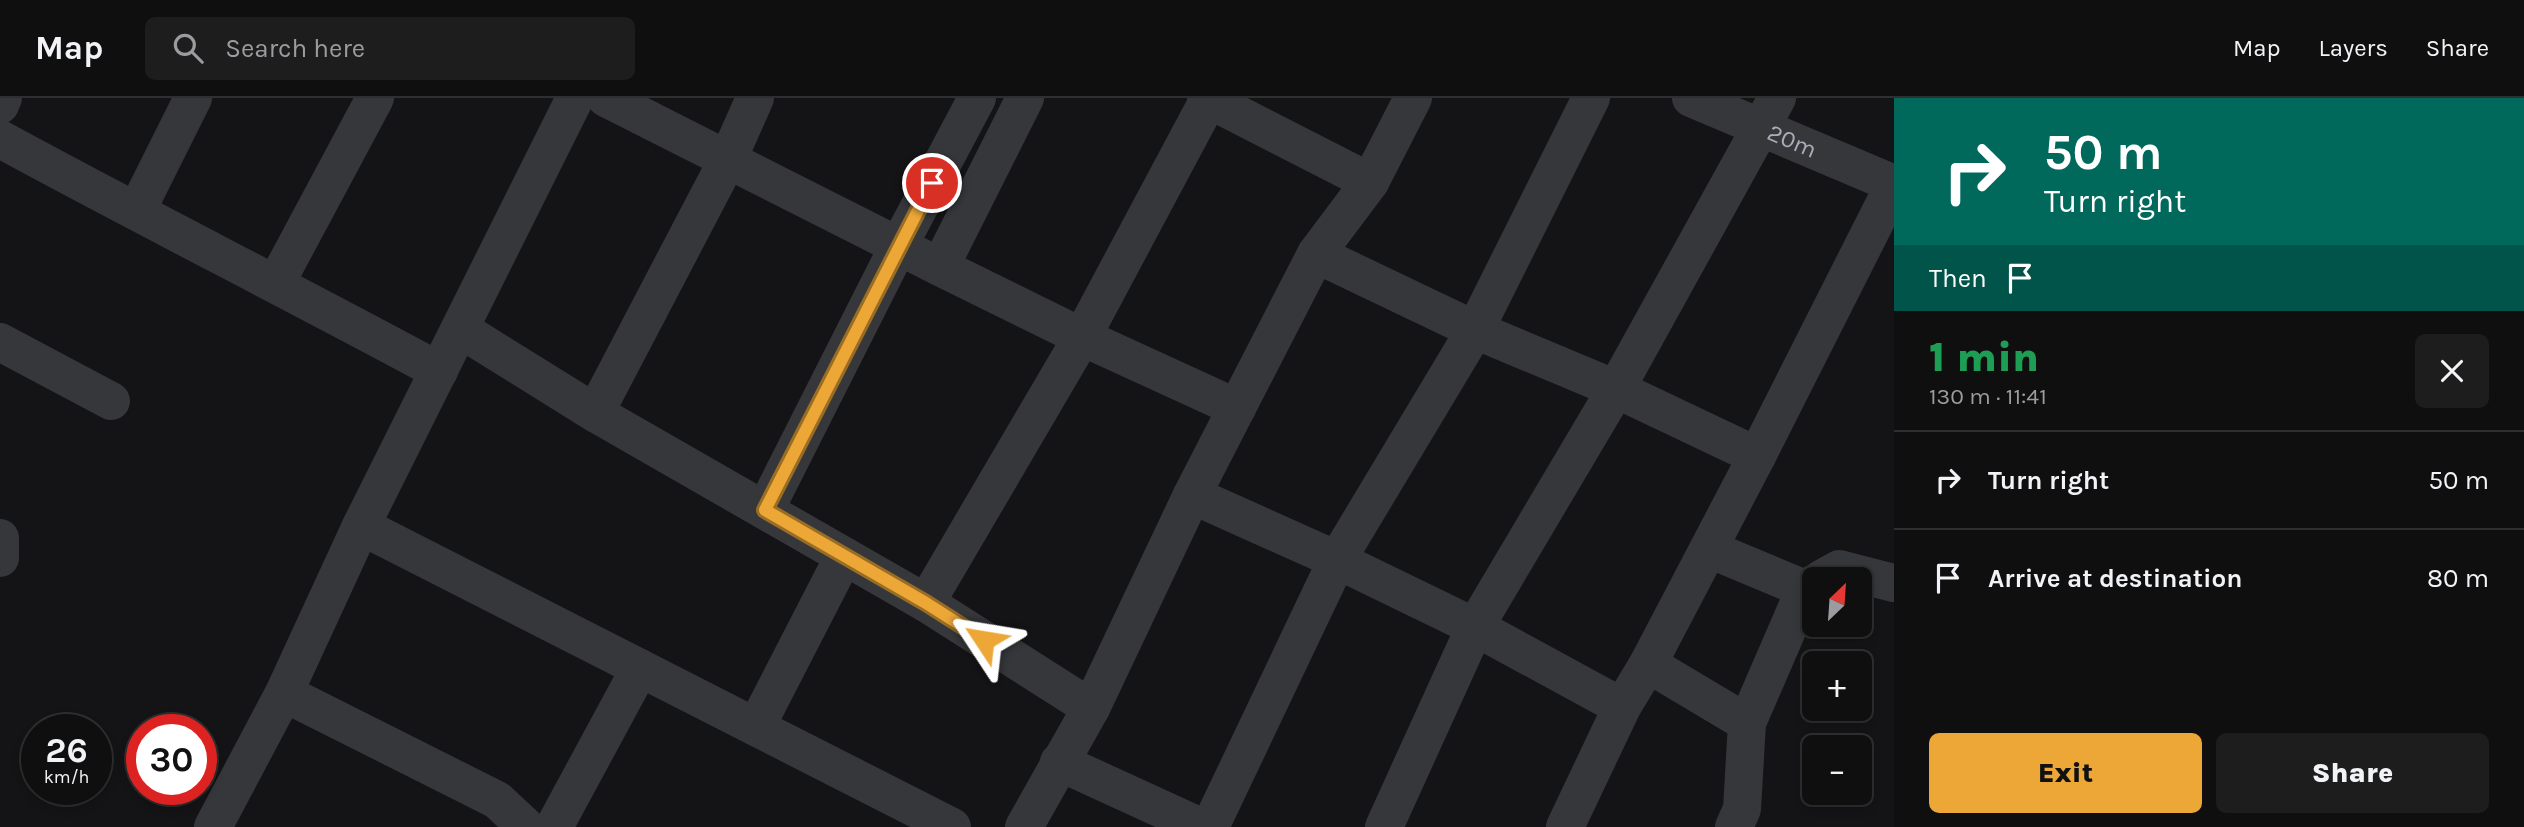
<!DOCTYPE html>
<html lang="en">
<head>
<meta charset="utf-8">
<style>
  body { margin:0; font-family:Karla,sans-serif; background:#1d1d1e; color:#f1f3f6; height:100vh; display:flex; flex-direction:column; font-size:26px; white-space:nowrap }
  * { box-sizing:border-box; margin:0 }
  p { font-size:23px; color:#9b9c9f }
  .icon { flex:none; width:38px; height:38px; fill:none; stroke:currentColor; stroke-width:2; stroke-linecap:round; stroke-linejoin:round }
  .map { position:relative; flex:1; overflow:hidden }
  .drawer { display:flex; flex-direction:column; background:#0f0f10; width:630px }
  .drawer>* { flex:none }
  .hud { background:#00695c; color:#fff; overflow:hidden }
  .needle { width:46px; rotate:25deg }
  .fabs { position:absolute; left:1802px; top:469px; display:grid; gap:14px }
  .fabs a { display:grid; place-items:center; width:70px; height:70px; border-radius:10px; background:#0f0f10; box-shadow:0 4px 10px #0003,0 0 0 2px #2f2f30; font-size:35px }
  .speed { position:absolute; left:21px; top:616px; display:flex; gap:14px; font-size:35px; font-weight:700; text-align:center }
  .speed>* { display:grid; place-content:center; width:91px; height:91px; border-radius:50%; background:#0f0f10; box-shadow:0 4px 10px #0003,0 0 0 2px #2f2f30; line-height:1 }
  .speed small { font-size:18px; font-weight:400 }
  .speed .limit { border:10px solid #d22; background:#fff; color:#111 }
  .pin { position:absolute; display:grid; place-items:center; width:60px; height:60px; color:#fff; margin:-30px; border:4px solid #fff; border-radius:50%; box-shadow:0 2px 7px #0007 }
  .me { position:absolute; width:77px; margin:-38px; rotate:303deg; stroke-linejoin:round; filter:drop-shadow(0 0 5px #0008) }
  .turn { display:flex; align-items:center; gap:24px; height:147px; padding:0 35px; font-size:32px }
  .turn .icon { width:91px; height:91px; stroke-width:2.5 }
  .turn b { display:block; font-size:49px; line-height:60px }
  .then { display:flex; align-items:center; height:66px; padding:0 35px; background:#0003; gap:14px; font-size:26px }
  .round { display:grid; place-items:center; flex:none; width:74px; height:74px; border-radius:10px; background:#1d1d1e }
  .overview { display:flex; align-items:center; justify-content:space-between; height:119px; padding:0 35px }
  h1 { font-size:42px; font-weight:800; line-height:52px; color:#1e9e55 }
  .action { display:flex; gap:14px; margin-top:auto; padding:14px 35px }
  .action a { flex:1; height:80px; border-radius:10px; background:#eca737; color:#111; font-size:28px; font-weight:800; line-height:80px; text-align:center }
  .action a+a { background:#1d1d1e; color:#f1f3f6 }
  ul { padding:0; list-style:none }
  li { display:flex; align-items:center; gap:21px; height:98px; padding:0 35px; border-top:2px solid #2f2f30 }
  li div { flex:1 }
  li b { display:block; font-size:26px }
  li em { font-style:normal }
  header { display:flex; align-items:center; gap:42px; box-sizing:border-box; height:98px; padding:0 35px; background:#0f0f10; border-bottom:2px solid #2f2f30 }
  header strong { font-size:33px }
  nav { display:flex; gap:38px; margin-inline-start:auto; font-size:24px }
  .search { width:490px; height:63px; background:#1d1d1e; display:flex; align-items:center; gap:18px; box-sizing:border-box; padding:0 24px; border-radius:10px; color:#9b9c9f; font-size:26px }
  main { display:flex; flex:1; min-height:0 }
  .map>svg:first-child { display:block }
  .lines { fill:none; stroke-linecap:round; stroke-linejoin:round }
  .minor { stroke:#36373b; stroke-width:38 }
  .route-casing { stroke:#996d24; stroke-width:18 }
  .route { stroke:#eca737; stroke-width:12 }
  .labels { text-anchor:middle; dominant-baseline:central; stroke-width:7; stroke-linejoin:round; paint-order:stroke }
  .street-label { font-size:24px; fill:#a7acb6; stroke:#0f1011 }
</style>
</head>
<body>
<header>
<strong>Map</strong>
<div class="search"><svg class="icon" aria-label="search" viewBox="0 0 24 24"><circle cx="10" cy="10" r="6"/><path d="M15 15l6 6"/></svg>Search here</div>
<nav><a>Map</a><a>Layers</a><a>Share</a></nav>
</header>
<main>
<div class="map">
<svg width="1894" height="729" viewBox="0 0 1894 729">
  <rect width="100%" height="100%" fill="#141416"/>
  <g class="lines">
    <g class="minor">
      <path d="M 606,0 L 940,169 L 1082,239 L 1237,310"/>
      <path d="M 1206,0 L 1370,84"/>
      <path id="s1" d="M 1691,0 L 1894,86"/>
      <path d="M 0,7 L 3,0"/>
      <path d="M 0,41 C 145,120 293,194 439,273"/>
      <path d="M 137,112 L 193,0"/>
      <path d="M 1316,156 L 1475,232 L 1616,291 L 1757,358"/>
      <path d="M 940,169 L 1025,0"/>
      <path d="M 276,185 L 375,0"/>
      <path d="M 460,231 L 595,315 L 728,61 L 755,0"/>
      <path d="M 0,244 L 111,303"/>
      <path d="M 595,315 L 926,505"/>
      <path d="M 1192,397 L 1337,462 L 1475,529 L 1622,609"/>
      <path d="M 765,412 L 898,149 L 977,0"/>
      <path d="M 361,428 L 952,729"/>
      <path d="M 0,440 L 0,460"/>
      <path d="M 1709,451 L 1805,491 L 1815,485"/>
      <path d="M 1821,481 L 1839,471 L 1894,485"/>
      <path d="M 1648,566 L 1747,625 L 1742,711 L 1734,729"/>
      <path d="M 284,595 L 497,702 L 526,729"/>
      <path d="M 1091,610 L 926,505 L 1082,239 L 1209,1"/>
      <path d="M 1747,625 L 1805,491"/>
      <path d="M 756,629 L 844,458"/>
      <path d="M 1059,664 L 1201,729"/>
      <path d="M 213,729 L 284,595 L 361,428 L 575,0"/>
      <path d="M 554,729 L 640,570"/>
      <path d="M 1024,729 L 1091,610 L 1192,397 L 1316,156 L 1370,84 L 1413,0"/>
      <path d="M 1210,729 L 1337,462 L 1475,232 L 1591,0"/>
      <path d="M 1384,729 L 1475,529 L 1616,291 L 1777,0"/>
      <path d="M 1565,729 L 1622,609 L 1648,566 L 1757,358 L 1894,87"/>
    </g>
  </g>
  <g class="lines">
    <g class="route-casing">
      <path id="route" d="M 932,85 L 765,412 L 926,505 L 984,542"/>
    </g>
    <use href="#route" class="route"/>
  </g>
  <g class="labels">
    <g class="street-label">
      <text stroke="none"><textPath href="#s1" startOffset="110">20m</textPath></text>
    </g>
  </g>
</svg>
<div class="fabs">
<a><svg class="needle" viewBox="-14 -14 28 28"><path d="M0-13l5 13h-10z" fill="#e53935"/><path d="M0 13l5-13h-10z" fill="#9b9c9f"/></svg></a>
<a>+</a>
<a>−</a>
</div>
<div class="speed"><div>26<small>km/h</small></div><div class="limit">30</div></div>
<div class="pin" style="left:932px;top:85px;background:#d93025"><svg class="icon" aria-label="arrive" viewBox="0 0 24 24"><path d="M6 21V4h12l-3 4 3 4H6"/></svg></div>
<svg class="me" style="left:984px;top:542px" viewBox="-20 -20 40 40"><path d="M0-17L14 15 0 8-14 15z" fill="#eca737" stroke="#fff" stroke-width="4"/></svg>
</div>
<section class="drawer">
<div class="hud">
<div class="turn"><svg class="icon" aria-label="right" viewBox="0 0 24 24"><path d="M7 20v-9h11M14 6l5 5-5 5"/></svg><div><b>50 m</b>Turn right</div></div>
<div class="then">Then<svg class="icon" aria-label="arrive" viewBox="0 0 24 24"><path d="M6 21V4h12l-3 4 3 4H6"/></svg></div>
</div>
<div class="overview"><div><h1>1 min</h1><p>130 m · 11:41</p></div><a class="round"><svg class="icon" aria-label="close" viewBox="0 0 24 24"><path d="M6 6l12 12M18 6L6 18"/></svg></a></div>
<ul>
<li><svg class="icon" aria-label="right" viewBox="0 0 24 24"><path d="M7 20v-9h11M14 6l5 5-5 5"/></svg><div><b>Turn right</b></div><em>50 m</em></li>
<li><svg class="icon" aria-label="arrive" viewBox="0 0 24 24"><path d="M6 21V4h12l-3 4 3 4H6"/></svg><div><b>Arrive at destination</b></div><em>80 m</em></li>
</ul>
<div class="action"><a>Exit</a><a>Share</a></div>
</section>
</main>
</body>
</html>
